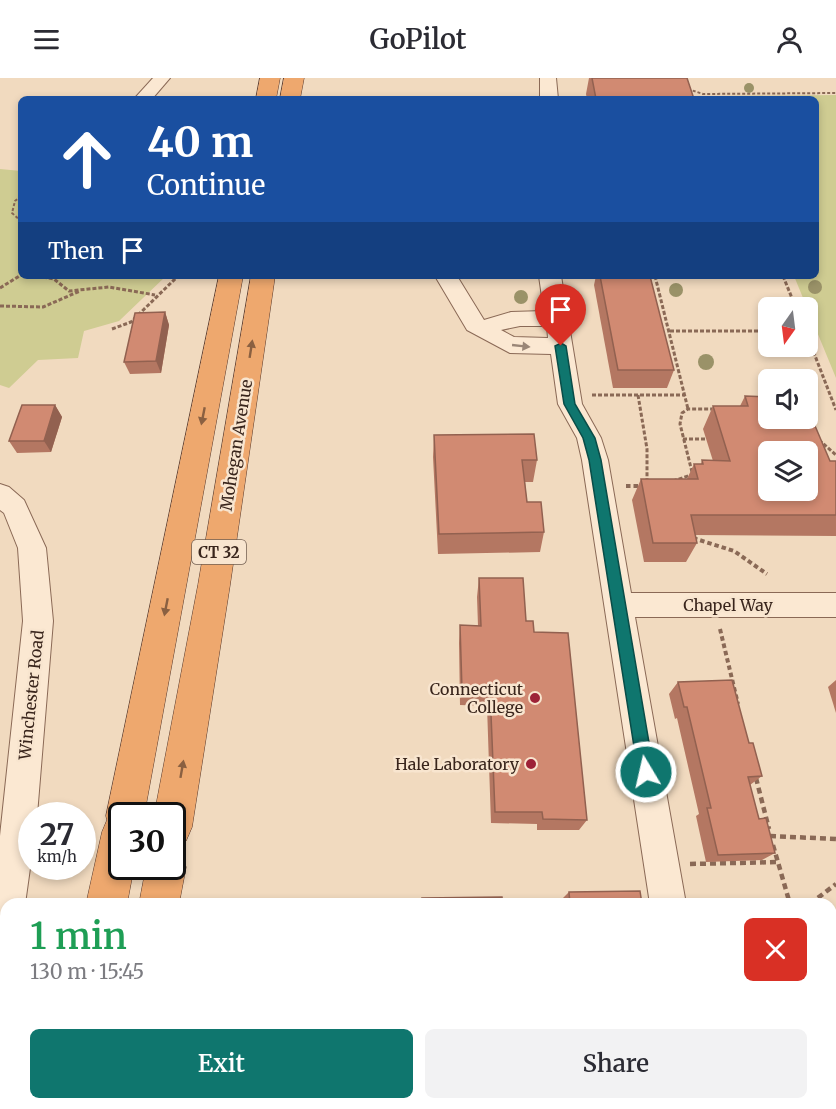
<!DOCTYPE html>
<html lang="en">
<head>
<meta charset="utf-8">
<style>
  body { margin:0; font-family:Merriweather,serif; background:#f2f2f3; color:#2b2b33; height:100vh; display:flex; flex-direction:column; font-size:22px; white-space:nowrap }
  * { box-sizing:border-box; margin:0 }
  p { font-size:20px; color:#7c7c81 }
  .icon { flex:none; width:33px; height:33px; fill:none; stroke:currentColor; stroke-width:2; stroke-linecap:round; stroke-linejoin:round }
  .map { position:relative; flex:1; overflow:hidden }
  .sheet { position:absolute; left:0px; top:820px; width:837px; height:212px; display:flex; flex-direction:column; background:#fff; border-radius:18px 18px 0 0; box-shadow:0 3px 9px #0003 }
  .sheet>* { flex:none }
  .banner { position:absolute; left:18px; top:18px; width:801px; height:183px; border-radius:9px; box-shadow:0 3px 9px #0003; background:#1a4fa0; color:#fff; overflow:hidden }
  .needle { width:39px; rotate:194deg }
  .controls { position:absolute; left:758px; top:219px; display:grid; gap:12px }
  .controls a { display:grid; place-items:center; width:60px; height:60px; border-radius:9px; background:#fff; box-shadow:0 3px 9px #0003; font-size:30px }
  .speed { position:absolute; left:18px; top:724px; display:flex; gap:12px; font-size:30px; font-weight:700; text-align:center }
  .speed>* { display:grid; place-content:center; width:78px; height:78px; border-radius:50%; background:#fff; box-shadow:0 3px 9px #0003; line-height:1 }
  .speed small { font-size:15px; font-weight:400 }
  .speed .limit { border:3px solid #111; border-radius:9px; background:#fff; color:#111 }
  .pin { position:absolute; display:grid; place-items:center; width:51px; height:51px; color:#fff; margin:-62px -26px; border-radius:50% 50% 50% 0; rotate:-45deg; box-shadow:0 0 6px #0007 }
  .pin .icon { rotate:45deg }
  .me { position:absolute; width:66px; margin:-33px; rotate:351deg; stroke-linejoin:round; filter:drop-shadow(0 0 4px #0008) }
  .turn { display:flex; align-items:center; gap:21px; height:126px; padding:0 30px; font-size:27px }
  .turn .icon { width:78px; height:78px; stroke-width:2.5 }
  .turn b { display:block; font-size:42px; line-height:51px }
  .then { display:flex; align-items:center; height:57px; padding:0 30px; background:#0003; gap:12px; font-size:22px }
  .round { display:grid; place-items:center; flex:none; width:63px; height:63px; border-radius:9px; background:#f2f2f3 }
  .headline { display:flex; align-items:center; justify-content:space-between; height:102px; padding:0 30px }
  h1 { font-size:36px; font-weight:600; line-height:45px; color:#1e9e55 }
  .action { display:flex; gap:12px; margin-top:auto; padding:12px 30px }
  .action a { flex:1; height:69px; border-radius:9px; background:#0f766e; color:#fff; font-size:24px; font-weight:600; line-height:69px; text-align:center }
  .action a+a { background:#f2f2f3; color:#2b2b33 }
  header { display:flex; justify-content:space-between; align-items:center; height:78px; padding:0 30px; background:#fff; font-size:27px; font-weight:600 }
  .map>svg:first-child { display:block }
  .green { fill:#cfcc92 }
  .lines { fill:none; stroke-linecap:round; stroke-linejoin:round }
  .minor-casing { stroke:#8a6956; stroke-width:2 }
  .trunk-casing { stroke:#58382b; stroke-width:1 }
  .path-far3 { stroke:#8a6956; stroke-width:2; stroke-dasharray:3 2; stroke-linecap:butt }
  .path-far2 { stroke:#8a6956; stroke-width:3; stroke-dasharray:4 2; stroke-linecap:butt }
  .path-far1 { stroke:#8a6956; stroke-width:4; stroke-dasharray:4.5 3; stroke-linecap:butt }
  .path { stroke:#8a6956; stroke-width:4.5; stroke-dasharray:6 4; stroke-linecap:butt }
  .minor { fill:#fbe8d2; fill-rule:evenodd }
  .trunk { fill:#eea86e; fill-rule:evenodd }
  .tree { fill:#9a9268 }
  .wall { fill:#b47762 }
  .shaded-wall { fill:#926150 }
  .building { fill:#d18a72; stroke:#926150; stroke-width:1.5; fill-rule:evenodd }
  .oneway { fill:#9a8677 }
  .oneway2 { fill:#8a6041 }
  .route { fill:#0f766e; stroke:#0a4d48; stroke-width:1.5 }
  .poi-dot { fill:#9d2237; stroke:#f8e5cf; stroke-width:2 }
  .labels { text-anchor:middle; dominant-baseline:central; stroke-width:5; stroke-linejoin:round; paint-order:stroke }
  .shield { fill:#f8e5cf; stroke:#725f52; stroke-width:1.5 }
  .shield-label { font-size:15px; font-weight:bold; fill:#39251c }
  .street-label { font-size:16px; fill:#39251c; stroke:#f8e5cf }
  .poi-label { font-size:16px; fill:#39251c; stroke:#f8e5cf; text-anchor:end }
</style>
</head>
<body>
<header><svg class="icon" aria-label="menu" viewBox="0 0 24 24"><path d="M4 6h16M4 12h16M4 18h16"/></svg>GoPilot<svg class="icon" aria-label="person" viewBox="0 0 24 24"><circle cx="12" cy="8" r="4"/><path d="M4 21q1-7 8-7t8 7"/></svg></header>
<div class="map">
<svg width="836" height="1031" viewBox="0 0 836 1031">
  <rect width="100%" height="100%" fill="#f1dabf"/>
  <g class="green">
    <path d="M 836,17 L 836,300 L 794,198 L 816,198 L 816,21 L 721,21 L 720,18 Z"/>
    <path d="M 0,91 L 21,93 L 21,198 L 166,198 L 119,243 L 84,253 L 78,280 L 38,282 L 9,310 L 0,307 Z"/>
  </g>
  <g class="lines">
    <g class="minor-casing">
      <g id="minor">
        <path d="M 153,0 L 170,0 L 152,21 L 134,21 Z"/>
        <path d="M 540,0 L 556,0 L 558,21 L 540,21 Z"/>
        <path d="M 435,198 L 457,198 L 484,242 L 511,234 L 544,233 L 539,198 L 561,198 L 582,326 L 601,360 L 608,382 L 631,515 L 836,515 L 836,539 L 635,539 L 686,826 L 650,826 L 582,382 L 577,360 L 558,326 L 551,276 L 510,275 L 467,252 ZM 520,248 L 547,248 L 548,260 L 514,259 L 501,252 Z"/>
        <path d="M 0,406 L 9,409 L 24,422 L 46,470 L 53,543 L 37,737 L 32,738 L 32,776 L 25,826 L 6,826 L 6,871 L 0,873 L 0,758 L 23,543 L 18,470 L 4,435 L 0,432 Z"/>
        <path d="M 681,1026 L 721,1026 L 722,1031 L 682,1031 Z"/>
      </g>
    </g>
    <g class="trunk-casing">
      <g id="trunk">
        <path d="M 260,0 L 280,0 L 276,21 L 256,21 Z"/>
        <path d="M 284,0 L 304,0 L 300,21 L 280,21 Z"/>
        <path d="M 219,198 L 243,198 L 144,738 L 122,738 L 122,789 L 134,789 L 127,826 L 86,826 L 102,754 L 107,742 L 106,738 Z"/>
        <path d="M 251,198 L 275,198 L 230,507 L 192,749 L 186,763 L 172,768 L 172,738 L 154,738 L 198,507 Z"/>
        <path d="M 172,772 L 180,775 L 186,789 L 179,826 L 139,826 L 146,789 L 172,789 Z"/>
        <path d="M 42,1026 L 88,1026 L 87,1031 L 41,1031 Z"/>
        <rect x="103" y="1026" width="46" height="5"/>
      </g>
    </g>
    <g class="path-far3">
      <path d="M 688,11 L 703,16 L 836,15"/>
      <path d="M 21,118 L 15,123 L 12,135 L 21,143"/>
    </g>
    <g class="path-far2">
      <path d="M 37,198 L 54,201 L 69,213 L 109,209 L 155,217"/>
      <path d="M 178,198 L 198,199"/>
      <path d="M 655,198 L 688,331"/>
      <path d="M 783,198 L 796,230"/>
      <path d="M 0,210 L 21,197"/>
      <path d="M 0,228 L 43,229 L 80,213"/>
      <path d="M 112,251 L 131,244 L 178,198"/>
      <path d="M 670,253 L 768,253"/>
      <path d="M 807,257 L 836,332"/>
      <path d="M 592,317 L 685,317"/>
      <path d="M 638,317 L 647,371 L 647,404"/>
      <path d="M 683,361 L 706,361"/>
      <path d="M 819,362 L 836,377"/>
      <path d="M 692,394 L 680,346 L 682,335 L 688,331 L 717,331"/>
      <path d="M 673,403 L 691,397"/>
    </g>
    <g class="path-far1">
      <path d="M 626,408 L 642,408"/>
      <path d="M 693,460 L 734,473 L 767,496"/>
      <path d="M 720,551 L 738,626"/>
    </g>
    <g class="path">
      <path d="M 756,700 L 769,751"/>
      <path d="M 770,758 L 836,761"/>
      <path d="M 773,767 L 790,826"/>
      <path d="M 690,786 L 780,784"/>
      <path d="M 810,826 L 836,806"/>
      <path d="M 831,982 L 836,997"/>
    </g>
    <use href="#minor" class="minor"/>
    <use href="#trunk" class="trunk"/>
  </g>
  <g class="tree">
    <circle cx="749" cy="10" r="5"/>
    <circle cx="815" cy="209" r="7"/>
    <circle cx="676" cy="212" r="7"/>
    <circle cx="521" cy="219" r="7"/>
    <circle cx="706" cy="284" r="8"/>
  </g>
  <g class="wall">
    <path d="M 589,0 L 687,0 L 694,21 L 587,21 L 586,16 Z"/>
    <path d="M 596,198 L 650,198 L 674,292 L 667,310 L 613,310 L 594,207 Z"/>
    <path d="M 165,234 L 169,247 L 161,295 L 130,296 L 124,284 Z"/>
    <path d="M 745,318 L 830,383 L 836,383 L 836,458 L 695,457 L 697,465 L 686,484 L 644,484 L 632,422 L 641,401 L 687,401 L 694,386 L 701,386 L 702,382 L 713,383 L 703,351 L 713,328 L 740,328 Z"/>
    <path d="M 55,327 L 62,339 L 51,374 L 17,375 L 9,363 Z"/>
    <path d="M 434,357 L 537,382 L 533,404 L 525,404 L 527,424 L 544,454 L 540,474 L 438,476 L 433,379 Z"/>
    <path d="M 479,500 L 526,543 L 534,554 L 587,742 L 579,752 L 537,752 L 537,746 L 491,745 L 487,628 L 460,627 L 459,565 L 460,547 L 478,548 L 477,519 Z"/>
    <path d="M 836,602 L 836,635 L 828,609 Z"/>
    <path d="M 678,604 L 749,665 L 762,698 L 750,707 L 759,741 L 775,775 L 762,782 L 706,784 L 696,738 L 699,736 L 677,640 L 675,641 L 669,616 Z"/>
    <path d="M 569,814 L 642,826 L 562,826 L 561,822 Z"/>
  </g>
  <g class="shaded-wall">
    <path d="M 165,234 L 169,247 L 161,295 L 156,283 Z"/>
    <path d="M 55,327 L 62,339 L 51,374 L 44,363 Z"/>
  </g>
  <g class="building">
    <path d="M 592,0 L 687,0 L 694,21 L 596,21 Z"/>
    <path d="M 600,198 L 650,198 L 674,292 L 618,292 Z"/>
    <path d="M 165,234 L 156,283 L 124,284 L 135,235 Z"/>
    <path d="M 745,318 L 768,319 L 768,340 L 807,340 L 807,329 L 830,383 L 836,383 L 836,437 L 691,437 L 697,465 L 653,465 L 641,401 L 698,401 L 694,386 L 703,386 L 702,382 L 730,383 L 713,328 L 748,328 ZM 768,374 L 807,374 L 807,412 L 768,412 Z"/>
    <path d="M 22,327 L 55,327 L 44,363 L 9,363 Z"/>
    <path d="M 534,356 L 537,382 L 522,382 L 527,424 L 541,424 L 544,454 L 439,456 L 434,357 Z"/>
    <path d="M 479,500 L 523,500 L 526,543 L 533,543 L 534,554 L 568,555 L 587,742 L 543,741 L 542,734 L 495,734 L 490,612 L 462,612 L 460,547 L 481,548 Z"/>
    <path d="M 732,602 L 749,665 L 753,665 L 762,698 L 748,699 L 759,741 L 766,740 L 775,775 L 718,777 L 707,730 L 711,730 L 687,629 L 684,629 L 678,604 Z"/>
    <path d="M 640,813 L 642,826 L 570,826 L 569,814 Z"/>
    <path d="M 502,819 L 503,826 L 423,826 L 422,820 Z"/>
  </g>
  <defs><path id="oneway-solid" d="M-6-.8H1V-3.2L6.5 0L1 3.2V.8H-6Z" transform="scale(1.5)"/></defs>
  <use class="oneway" href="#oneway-solid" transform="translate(521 268) rotate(6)"/>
  <g class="oneway2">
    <use href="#oneway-solid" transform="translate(251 271) rotate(-81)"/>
    <use href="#oneway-solid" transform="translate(203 338) rotate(101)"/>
    <use href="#oneway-solid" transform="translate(166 529) rotate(101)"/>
    <use href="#oneway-solid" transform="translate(182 691) rotate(-80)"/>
  </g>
  <path class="route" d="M 561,265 L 566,268 L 575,326 L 595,360 L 601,382 L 654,694 L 651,699 L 646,702 L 640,699 L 638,694 L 589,382 L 583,360 L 564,326 L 555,268 Z"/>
  <g class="poi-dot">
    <circle cx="535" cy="620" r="6"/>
    <circle cx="531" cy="686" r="6"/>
  </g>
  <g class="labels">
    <rect class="shield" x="192" y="462" width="54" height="24" rx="4.5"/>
    <g class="shield-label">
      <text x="219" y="474">CT 32</text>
    </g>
    <g class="street-label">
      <text transform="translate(236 367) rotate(-81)">Mohegan Avenue</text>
      <text x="728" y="527">Chapel Way</text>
      <text transform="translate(31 617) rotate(-84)">Winchester Road</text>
    </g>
    <g class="poi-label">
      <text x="523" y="611">Connecticut<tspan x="523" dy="18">College</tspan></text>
      <text x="519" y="686">Hale Laboratory</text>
    </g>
  </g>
</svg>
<div class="controls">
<a><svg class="needle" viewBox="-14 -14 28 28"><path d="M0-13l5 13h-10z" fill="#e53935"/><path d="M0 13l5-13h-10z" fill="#7c7c81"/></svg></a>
<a><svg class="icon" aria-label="sound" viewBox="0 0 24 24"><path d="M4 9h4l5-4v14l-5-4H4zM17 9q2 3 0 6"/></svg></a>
<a><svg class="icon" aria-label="layers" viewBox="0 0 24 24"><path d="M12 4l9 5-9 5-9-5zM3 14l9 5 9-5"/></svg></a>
</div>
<div class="speed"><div>27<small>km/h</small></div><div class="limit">30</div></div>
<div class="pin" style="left:561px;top:268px;background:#d93025"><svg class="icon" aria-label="arrive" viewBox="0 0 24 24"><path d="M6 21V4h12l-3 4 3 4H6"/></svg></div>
<svg class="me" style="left:646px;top:694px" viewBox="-20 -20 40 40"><circle r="17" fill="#0f766e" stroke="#fff" stroke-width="3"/><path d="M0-11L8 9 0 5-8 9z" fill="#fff"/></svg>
<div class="banner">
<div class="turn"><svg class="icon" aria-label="ahead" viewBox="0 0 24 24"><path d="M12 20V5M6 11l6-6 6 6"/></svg><div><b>40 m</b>Continue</div></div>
<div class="then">Then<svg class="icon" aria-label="arrive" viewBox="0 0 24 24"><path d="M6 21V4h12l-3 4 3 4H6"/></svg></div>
</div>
<section class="sheet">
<div class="headline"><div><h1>1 min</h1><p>130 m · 15:45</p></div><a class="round" style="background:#d93025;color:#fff"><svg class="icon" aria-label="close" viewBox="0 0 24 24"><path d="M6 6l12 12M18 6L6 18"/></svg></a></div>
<div class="action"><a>Exit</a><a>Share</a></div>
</section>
</div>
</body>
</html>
